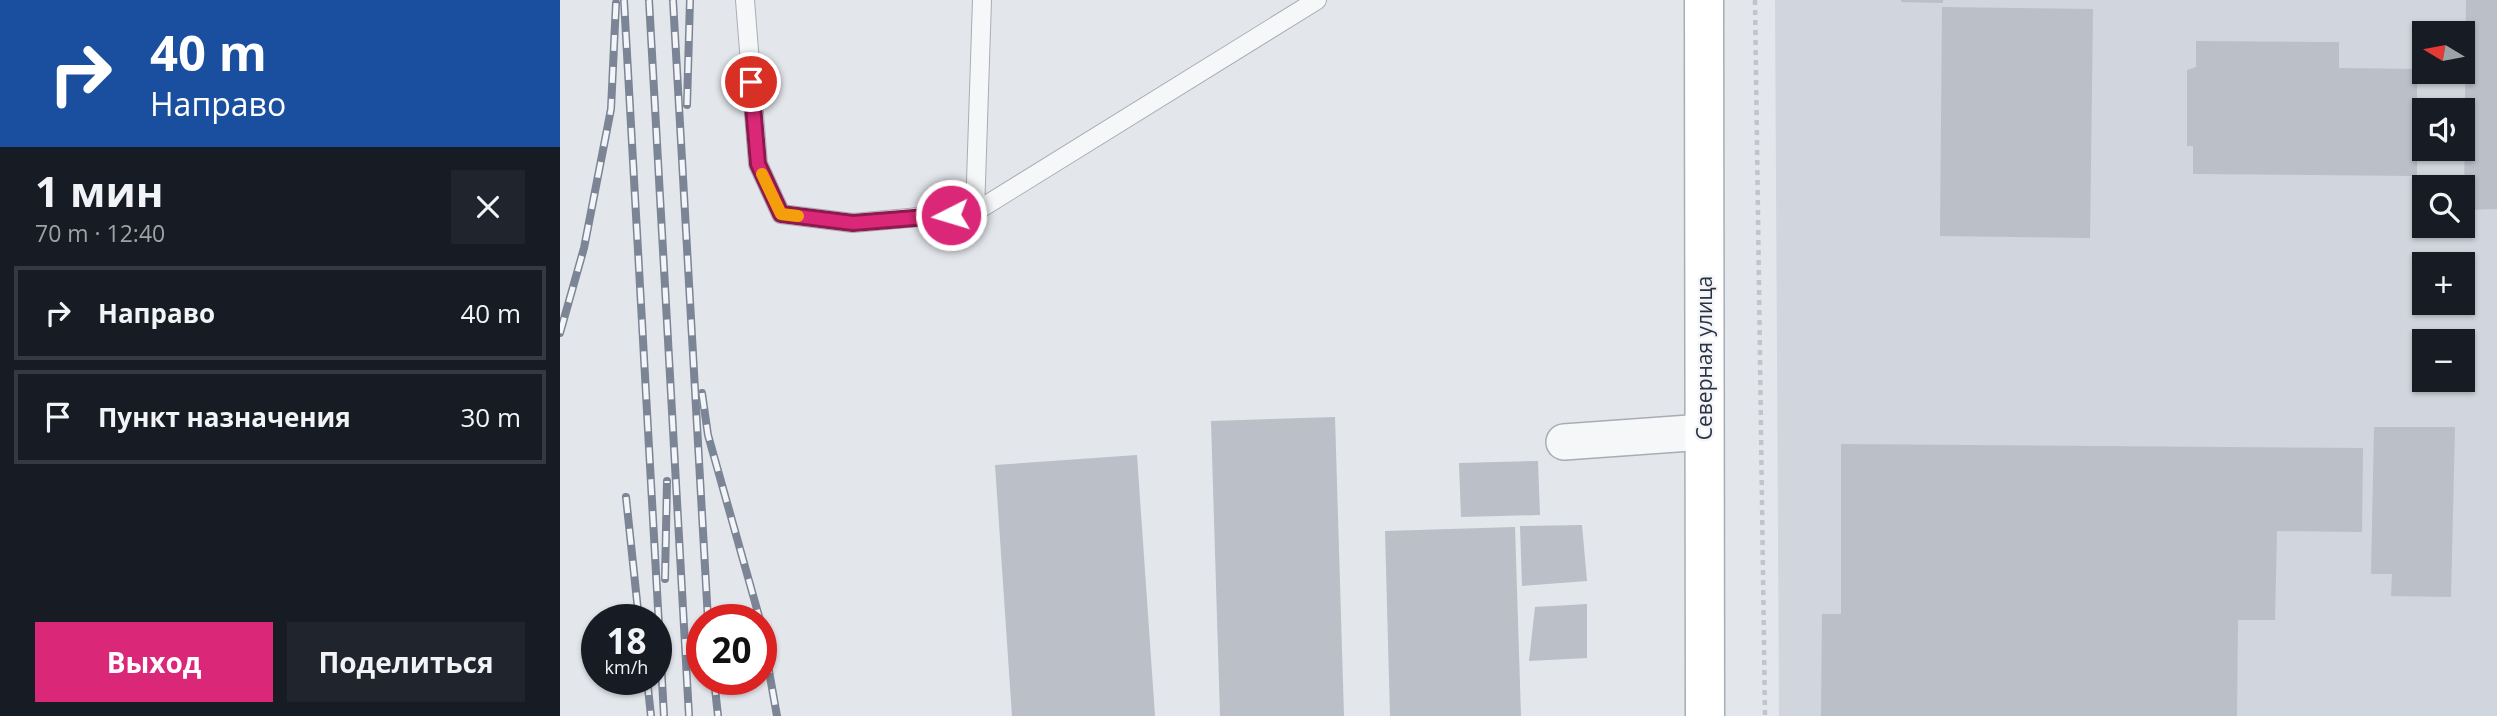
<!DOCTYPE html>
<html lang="ru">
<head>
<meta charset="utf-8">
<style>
  body { margin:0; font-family:"Open Sans",sans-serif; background:#20242c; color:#f1f3f6; height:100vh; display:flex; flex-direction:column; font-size:26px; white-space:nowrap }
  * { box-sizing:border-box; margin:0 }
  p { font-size:23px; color:#9ea1a6 }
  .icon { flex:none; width:38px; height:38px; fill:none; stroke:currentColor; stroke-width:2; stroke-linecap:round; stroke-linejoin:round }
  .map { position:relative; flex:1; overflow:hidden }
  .side { display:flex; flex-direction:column; background:#171b24; width:560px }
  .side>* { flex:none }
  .banner { background:#1a4fa0; color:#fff; overflow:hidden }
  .needle { width:46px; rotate:280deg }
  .fabs { position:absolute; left:1852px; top:21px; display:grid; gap:14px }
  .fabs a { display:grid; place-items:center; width:63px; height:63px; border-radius:0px; background:#171b24; box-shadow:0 2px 5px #0004; font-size:35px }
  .speed { position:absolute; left:21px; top:604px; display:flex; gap:14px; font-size:35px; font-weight:700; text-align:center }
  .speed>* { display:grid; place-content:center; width:91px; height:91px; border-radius:50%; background:#171b24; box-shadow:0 2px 5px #0004; line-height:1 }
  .speed small { font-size:18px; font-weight:400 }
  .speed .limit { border:10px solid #d22; background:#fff; color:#111 }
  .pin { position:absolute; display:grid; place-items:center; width:60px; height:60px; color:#fff; margin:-30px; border:4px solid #fff; border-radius:50%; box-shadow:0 2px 7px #0007 }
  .me { position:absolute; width:77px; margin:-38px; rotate:265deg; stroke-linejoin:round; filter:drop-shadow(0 0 5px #0008) }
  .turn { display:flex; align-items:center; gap:24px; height:147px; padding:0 35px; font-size:32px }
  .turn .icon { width:91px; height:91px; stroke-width:2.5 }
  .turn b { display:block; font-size:49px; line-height:60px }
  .round { display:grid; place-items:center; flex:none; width:74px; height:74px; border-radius:0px; background:#20242c }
  .summary { display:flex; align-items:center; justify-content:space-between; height:119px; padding:0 35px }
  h1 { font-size:42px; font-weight:700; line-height:52px }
  .primary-button { display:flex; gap:14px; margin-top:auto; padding:14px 35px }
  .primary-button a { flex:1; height:80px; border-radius:0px; background:#db2777; color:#fff; font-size:28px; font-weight:700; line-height:80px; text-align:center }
  .primary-button a+a { background:#20242c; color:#f1f3f6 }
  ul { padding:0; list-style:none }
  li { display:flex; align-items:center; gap:21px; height:94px; margin:0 14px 10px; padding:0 21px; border:4px solid #363941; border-radius:0px }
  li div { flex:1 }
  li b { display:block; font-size:26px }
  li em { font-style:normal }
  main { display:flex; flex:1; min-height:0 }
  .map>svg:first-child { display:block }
  .built { fill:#d1d5dd; fill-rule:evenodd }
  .building { fill:#babfc8 }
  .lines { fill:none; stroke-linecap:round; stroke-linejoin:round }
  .lane-casing { stroke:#a8adb5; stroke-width:20 }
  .street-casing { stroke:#a8adb5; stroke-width:38 }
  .secondary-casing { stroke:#a8adb5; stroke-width:41 }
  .path { stroke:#c1c4ca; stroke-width:4.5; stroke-dasharray:5 5; stroke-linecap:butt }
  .lane { stroke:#f6f7f9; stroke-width:18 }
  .street { stroke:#f6f7f9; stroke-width:35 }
  .secondary { stroke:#fff; stroke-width:38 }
  .rail-casing { stroke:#7c8595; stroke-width:8 }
  .rail { stroke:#f3f5f8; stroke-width:5; stroke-dasharray:16; stroke-linecap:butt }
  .route-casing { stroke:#8e194d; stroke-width:18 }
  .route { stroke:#db2777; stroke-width:12 }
  .slow { stroke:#f59e0b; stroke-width:12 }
  .labels { text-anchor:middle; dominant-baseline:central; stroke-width:5; stroke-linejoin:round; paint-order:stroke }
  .street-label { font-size:21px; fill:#2b3343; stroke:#f3f5f8 }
</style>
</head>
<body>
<main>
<section class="side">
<div class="banner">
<div class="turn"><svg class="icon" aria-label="right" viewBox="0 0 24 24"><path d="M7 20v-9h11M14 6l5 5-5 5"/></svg><div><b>40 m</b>Направо</div></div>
</div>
<div class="summary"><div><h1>1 мин</h1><p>70 m · 12:40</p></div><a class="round"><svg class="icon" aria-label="close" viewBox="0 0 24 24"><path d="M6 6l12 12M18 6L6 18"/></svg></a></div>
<ul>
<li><svg class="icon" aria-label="right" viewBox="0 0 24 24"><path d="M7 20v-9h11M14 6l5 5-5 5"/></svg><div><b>Направо</b></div><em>40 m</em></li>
<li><svg class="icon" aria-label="arrive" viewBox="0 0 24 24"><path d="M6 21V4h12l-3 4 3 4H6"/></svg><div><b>Пункт назначения</b></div><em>30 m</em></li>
</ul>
<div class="primary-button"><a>Выход</a><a>Поделиться</a></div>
</section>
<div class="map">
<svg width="1937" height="716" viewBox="0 0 1937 716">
  <rect width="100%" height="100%" fill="#e3e6eb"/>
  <path class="built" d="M 1215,0 L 1937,0 L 1937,716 L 1219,716 ZM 1864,33 L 1902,33 L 1902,72 L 1864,72 ZM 1864,110 L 1902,110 L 1902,149 L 1864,149 ZM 1864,187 L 1902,187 L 1902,226 L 1864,226 ZM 1864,264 L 1902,264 L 1902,303 L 1864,303 ZM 1864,341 L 1902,341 L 1902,380 L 1864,380 Z"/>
  <g class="building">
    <path d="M 1341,0 L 1383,0 L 1383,3 L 1341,2 Z"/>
    <path d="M 1906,0 L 1937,0 L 1937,209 L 1904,210 Z"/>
    <path d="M 1382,7 L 1533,9 L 1530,238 L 1380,236 Z"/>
    <path d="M 1636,41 L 1779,42 L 1779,68 L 1857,69 L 1857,176 L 1633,174 L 1633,146 L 1627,146 L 1627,70 L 1636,67 Z"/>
    <path d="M 775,417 L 784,716 L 660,716 L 651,421 Z"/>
    <path d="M 1814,427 L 1895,427 L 1891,597 L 1831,596 L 1832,574 L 1811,574 Z"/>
    <path d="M 1281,444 L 1803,448 L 1802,532 L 1717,531 L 1715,620 L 1678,620 L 1677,716 L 1261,716 L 1262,614 L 1281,614 Z"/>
    <path d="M 577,455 L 595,716 L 452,716 L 435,465 Z"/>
    <path d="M 978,461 L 980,515 L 901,517 L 899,463 Z"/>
    <path d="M 1022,525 L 1027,581 L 962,586 L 960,526 Z"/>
    <path d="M 955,527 L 961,716 L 830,716 L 825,531 Z"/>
    <path d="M 1027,604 L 1027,658 L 969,661 L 975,607 Z"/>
  </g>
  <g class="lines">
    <g class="lane-casing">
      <g id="lane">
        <path d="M 185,0 L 198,164 L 221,214 L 293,223 L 415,212 L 757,0"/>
        <path d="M 415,212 L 422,0"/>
      </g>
    </g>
    <g class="street-casing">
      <path id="street" d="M 1004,442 L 1144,432"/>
    </g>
    <g class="secondary-casing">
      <path id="secondary" d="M 1144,0 L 1145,716"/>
    </g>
    <path class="path" d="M 1195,0 L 1205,716"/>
    <use href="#lane" class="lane"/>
    <use href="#street" class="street"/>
    <use href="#secondary" class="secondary"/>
    <g class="rail-casing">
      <g id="rail">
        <path d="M 64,0 L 104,716"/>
        <path d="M 89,0 L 129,716"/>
        <path d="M 113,0 L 148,620"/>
        <path d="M 127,105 L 130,0"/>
        <path d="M 0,333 L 24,248 L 51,109 L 56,3"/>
        <path d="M 142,393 L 148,435 L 200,620"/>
        <path d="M 66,497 L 79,620"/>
        <path d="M 105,579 L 107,481"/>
        <path d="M 201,626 L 217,716"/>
        <path d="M 87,679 L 91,716"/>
        <path d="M 154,679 L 158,716"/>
      </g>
    </g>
    <use href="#rail" class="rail"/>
  </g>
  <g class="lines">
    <g class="route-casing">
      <path id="route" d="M 191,82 L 198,164 L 221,214 L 293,223 L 391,215"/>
    </g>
    <use href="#route" class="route"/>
    <path class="slow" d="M 202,174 L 221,214 L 238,216"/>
  </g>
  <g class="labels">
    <g class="street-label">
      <text transform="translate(1144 358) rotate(-90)">Северная улица</text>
    </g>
  </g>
</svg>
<div class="fabs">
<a><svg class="needle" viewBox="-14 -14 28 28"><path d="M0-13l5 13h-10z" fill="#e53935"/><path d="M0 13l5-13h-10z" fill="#9ea1a6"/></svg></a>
<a><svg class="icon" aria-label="sound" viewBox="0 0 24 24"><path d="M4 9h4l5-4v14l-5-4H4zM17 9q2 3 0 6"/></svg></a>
<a><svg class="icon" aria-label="search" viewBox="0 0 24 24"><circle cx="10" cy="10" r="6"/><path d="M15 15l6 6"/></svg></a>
<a>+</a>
<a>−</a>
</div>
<div class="speed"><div>18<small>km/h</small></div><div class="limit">20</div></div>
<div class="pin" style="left:191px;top:82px;background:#d93025"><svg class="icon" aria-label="arrive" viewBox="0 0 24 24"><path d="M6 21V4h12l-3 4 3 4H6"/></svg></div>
<svg class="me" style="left:391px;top:215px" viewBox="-20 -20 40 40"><circle r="17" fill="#db2777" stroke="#fff" stroke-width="3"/><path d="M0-11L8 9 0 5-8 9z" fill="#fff"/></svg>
</div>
</main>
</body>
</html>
